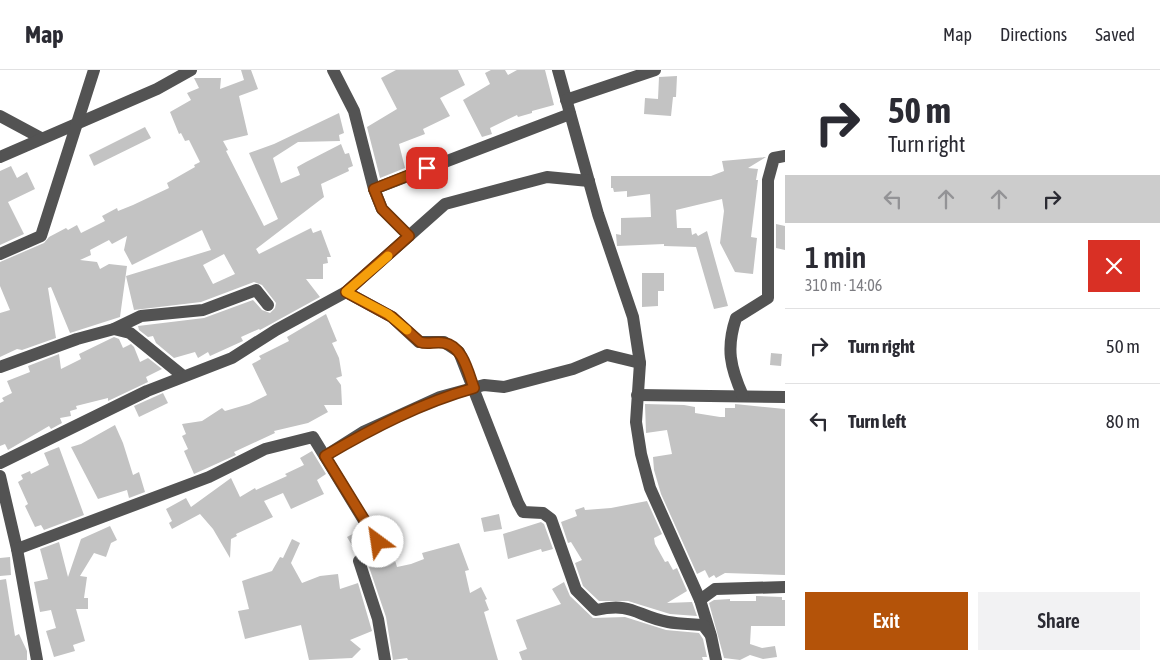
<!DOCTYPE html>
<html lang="en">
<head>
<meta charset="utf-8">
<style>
  body { margin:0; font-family:"Asap Condensed",sans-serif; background:#f2f2f3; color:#2b2b33; height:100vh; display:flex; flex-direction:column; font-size:19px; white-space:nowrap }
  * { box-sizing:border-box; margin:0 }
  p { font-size:16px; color:#7c7c81 }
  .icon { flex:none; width:28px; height:28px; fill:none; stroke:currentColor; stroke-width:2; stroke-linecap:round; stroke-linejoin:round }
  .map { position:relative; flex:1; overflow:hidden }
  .details { display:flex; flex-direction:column; background:#fff; width:375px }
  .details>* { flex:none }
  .top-card { background:#fff; color:#2b2b33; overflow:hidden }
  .pin { position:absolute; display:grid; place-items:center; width:42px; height:42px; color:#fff; margin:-21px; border-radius:10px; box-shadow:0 2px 8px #0006 }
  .me { position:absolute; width:55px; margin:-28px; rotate:329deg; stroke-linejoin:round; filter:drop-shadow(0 0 4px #0008) }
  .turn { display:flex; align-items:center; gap:18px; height:105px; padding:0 20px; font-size:22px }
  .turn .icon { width:65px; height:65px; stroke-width:2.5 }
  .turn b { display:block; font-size:35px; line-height:42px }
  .lanes { display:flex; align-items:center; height:48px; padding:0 20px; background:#0003; justify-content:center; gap:25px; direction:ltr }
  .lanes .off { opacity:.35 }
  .round { display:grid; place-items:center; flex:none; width:52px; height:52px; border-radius:0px; background:#f2f2f3 }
  .headline { display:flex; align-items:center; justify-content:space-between; height:85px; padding:0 20px }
  h1 { font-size:30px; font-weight:600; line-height:38px }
  .cta { display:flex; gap:10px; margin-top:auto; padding:10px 20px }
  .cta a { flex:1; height:58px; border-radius:0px; background:#b45309; color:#fff; font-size:20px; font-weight:600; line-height:58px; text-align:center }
  .cta a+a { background:#f2f2f3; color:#2b2b33 }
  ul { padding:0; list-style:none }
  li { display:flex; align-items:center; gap:15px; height:75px; padding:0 20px; border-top:1px solid #e1e1e2 }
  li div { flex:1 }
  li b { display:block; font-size:19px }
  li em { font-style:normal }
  header { display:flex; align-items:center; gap:30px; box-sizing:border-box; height:70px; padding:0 25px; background:#fff; border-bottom:1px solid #e1e1e2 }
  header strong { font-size:24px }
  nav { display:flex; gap:28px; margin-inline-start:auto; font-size:18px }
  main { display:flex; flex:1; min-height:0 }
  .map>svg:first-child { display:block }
  .building { fill:#c3c3c3; fill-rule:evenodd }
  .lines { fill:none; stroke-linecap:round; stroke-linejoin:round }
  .minor { stroke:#535353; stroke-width:12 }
  .route-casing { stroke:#753606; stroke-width:12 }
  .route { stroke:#b45309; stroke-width:9 }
  .slow { stroke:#f59e0b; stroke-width:9 }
</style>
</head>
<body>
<header>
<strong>Map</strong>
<nav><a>Map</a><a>Directions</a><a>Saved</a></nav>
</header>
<main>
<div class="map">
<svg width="785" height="590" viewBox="0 0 785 590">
  <rect width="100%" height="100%" fill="#fff"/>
  <g class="building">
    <path d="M 241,0 L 251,0 L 258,19 L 239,26 L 248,65 L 223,71 L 228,80 L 226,81 L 264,156 L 278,149 L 249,83 L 274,74 L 339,43 L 344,63 L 339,65 L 340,71 L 298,72 L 273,88 L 281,113 L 300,105 L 297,97 L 306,92 L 341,74 L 345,84 L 349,83 L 353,96 L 348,98 L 349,101 L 321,114 L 324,127 L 256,179 L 259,184 L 311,158 L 313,163 L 321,160 L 331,187 L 327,187 L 328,193 L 323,194 L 323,209 L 306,209 L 320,227 L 260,260 L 259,259 L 241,267 L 243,271 L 210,286 L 208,282 L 198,288 L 195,282 L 174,288 L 156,273 L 153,266 L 148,267 L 139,260 L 138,256 L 204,248 L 253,230 L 262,240 L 270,243 L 275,238 L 276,233 L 262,215 L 254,212 L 201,232 L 134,240 L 126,206 L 211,180 L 202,160 L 132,195 L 124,180 L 127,166 L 112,174 L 109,170 L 90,180 L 91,185 L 80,190 L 97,192 L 100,199 L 109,194 L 127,196 L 120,247 L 70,263 L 51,217 L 48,218 L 56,268 L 22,280 L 17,279 L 0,287 L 0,243 L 10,240 L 0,216 L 0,192 L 44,173 L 49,167 L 66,158 L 68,160 L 77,155 L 81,163 L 105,151 L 102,146 L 117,138 L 118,141 L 133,135 L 169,118 L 167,113 L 195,97 L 194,95 L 200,92 L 189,70 L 185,71 L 181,63 L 179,64 L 170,42 L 191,30 L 187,23 L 199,18 L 194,8 L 221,8 L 220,19 L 244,10 ZM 224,184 L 235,204 L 213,214 L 203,195 Z"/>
    <path d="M 396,0 L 458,0 L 465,15 L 440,28 L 450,46 L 423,59 L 425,64 L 399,74 L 405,98 L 380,108 L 367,57 L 397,39 L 381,8 Z"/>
    <path d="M 491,0 L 505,0 L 508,5 L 517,0 L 545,0 L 554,35 L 532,41 L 532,43 L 518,47 L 517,45 L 490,58 L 492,64 L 482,67 L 463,30 L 490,14 L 485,3 Z"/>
    <path d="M 677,6 L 676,27 L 673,27 L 671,46 L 644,44 L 645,28 L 658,29 L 659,7 Z"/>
    <path d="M 145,57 L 151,68 L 94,96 L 89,85 Z"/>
    <path d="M 766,87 L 748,98 L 758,99 L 756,110 L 758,110 L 751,167 L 757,168 L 753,204 L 735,202 L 720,173 L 724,141 L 722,129 L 676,140 L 677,158 L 691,158 L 692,165 L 696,163 L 698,166 L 707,161 L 728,236 L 714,239 L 696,177 L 664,176 L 664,174 L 617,176 L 616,164 L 621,165 L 621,148 L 651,147 L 650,124 L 627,127 L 627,121 L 614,122 L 613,118 L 611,118 L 611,106 L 711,106 L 724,101 L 722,91 Z"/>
    <path d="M 11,96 L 17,108 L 27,102 L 35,119 L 8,132 L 24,164 L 0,175 L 0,101 Z"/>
    <path d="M 776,154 L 785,156 L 785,180 L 776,178 Z"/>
    <path d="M 642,203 L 664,203 L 664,221 L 658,221 L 658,236 L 642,237 Z"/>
    <path d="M 326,244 L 337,271 L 332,273 L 339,288 L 342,306 L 336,308 L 341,315 L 342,335 L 324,335 L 328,342 L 308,353 L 274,361 L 275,363 L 234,382 L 236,385 L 194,404 L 184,381 L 188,379 L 182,366 L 186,364 L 182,354 L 202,351 L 222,338 L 225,341 L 249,334 L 267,325 L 252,294 L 261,289 L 259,286 L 289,271 L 287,267 Z"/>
    <path d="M 114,267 L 119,269 L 123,278 L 131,274 L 134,277 L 140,292 L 148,288 L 162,299 L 146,307 L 148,312 L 108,331 L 108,328 L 76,336 L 77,339 L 70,341 L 71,346 L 60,348 L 62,353 L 51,359 L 49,356 L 8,380 L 5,374 L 0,376 L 0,333 L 4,331 L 2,328 L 12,323 L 7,311 L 30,302 L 28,296 L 59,284 L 61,299 L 81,289 L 79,284 Z"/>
    <path d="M 771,283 L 782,284 L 781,296 L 770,295 Z"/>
    <path d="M 163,323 L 168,333 L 139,347 L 134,336 Z"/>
    <path d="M 645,334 L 684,335 L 695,337 L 695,343 L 720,347 L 725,347 L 725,338 L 735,338 L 735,334 L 785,339 L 785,505 L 725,503 L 716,508 L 714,505 L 709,508 L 705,500 L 697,504 L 661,424 L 654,400 L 653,387 L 672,384 L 667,360 L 646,363 Z"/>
    <path d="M 115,355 L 123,373 L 133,405 L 139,402 L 145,422 L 129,428 L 127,420 L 98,429 L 71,377 L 81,374 Z"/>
    <path d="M 59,377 L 84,445 L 44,460 L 41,455 L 35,457 L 25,436 L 28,434 L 18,412 L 23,409 L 21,405 L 30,401 L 31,404 L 49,395 L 44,383 Z"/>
    <path d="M 312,381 L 326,404 L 317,410 L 324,424 L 291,439 L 283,423 L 264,431 L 273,447 L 236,464 L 237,466 L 231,469 L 230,488 L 213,459 L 200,444 L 172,459 L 169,453 L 172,451 L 166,439 L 186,428 L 191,437 L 231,408 L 240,427 L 255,418 L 256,420 L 287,406 L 285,404 L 304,395 L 300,388 Z"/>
    <path d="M 647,431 L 662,464 L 654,468 L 655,474 L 665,492 L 668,491 L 673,500 L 677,498 L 687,521 L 667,533 L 692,532 L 697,546 L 670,544 L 628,531 L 599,531 L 583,516 L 575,493 L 582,490 L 571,472 L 568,473 L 561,452 L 577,446 L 575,440 L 584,437 L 585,440 L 611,438 Z"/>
    <path d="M 499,444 L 502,459 L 484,462 L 481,448 Z"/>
    <path d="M 541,452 L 544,454 L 553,479 L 542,482 L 541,479 L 508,489 L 503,464 Z"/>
    <path d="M 110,456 L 117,470 L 111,473 L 106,487 L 94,483 L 80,506 L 87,507 L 84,528 L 88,528 L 88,539 L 76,539 L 85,571 L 73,575 L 75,581 L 54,587 L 46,561 L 56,558 L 51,540 L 40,542 L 34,512 L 48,509 L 40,479 L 59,472 L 68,507 L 81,469 Z"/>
    <path d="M 360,460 L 367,471 L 356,482 L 347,467 Z"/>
    <path d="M 292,469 L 300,473 L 291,493 L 302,513 L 320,506 L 338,504 L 340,519 L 358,513 L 372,561 L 350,570 L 361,579 L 352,588 L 309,590 L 301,555 L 245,569 L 238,541 L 249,539 L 242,511 L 272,501 L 280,487 L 283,488 Z"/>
    <path d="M 459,473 L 469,500 L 465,501 L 470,523 L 481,517 L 487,529 L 485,530 L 489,540 L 484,542 L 498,590 L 408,590 L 407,588 L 393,590 L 386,547 L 369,497 L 394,487 L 397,497 L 411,494 L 424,489 L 422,483 Z"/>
    <path d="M 10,487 L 11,505 L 0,506 L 0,488 Z"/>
    <path d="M 6,509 L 15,566 L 19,564 L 27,581 L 27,590 L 0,590 L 0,510 Z"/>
    <path d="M 564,512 L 570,526 L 593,548 L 625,547 L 666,560 L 699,563 L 703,569 L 707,587 L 702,587 L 703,590 L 522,590 L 519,582 L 527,579 L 516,550 L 561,534 L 552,519 Z"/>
    <path d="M 756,526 L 782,527 L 782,530 L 785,530 L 785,556 L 751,556 L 750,574 L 762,578 L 775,576 L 777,587 L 763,589 L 750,585 L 740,590 L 724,588 L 709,533 L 714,530 L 730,529 L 730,531 L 756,531 Z"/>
  </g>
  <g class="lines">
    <g class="minor">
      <path d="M 333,0 L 354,41 L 374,119 L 382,139 L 409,166"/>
      <path d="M 558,0 L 598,144 L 633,247 L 640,293 L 636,352 L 641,384 L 650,418 L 700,530 L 711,566 L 716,590"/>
      <path d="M 566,30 L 655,0"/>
      <path d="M 0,46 L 41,68"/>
      <path d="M 0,87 L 157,19 L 191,0"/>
      <path d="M 374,119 L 570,44"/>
      <path d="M 0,184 L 41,166 L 94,0"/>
      <path d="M 346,222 L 392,247 L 419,272 L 444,272 L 459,282 L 518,433 L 523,442 L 543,443 L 551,449 L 576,520 L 596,540 C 633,532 636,546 668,552 C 679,554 692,554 703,555 L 710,564"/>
      <path d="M 114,259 L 130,263 L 183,306"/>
      <path d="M 0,297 L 77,269 L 114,259 L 141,246 L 203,240 L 256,220 L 268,235"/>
      <path d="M 637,325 L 785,327"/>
      <path d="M 743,326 C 730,297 726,278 736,248 L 768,228 L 768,110 L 774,88 L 785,86"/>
      <path d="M 325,386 L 363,362 L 440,327 L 484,315 L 504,317 L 573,299 L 607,285 L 640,293"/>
      <path d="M 0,393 L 147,321 L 232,288 L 276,260 L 346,222 L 445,134 L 547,107 L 589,111"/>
      <path d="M 0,406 L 17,479 L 37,590"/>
      <path d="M 17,479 L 209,407 L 265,379 L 313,367 L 377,472 L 359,491 L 378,549 L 385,590"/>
      <path d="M 700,530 L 715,519 L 785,517"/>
    </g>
  </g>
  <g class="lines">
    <g class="route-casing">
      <path id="route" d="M 378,472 L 325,386 C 373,358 421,333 474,318 C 468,302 463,276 444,273 C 436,271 427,275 420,272 L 392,247 L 346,222 L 409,166 L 382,139 L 374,119 L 427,98"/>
    </g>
    <use href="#route" class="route"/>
    <path class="slow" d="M 388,186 L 346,222 L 388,244 L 407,260"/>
  </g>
</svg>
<div class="pin" style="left:427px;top:98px;background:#d93025"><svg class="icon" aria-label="arrive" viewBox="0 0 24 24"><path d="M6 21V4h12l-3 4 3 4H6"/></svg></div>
<svg class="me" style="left:378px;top:472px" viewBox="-20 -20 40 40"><circle r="19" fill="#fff"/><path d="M0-13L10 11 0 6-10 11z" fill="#b45309"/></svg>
</div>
<section class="details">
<div class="top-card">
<div class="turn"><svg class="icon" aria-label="right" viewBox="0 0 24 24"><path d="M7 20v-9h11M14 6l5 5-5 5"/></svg><div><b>50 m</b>Turn right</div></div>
<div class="lanes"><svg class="icon off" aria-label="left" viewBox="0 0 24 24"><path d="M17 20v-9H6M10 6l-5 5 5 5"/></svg><svg class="icon off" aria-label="ahead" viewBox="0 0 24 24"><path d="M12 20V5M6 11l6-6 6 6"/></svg><svg class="icon off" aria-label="ahead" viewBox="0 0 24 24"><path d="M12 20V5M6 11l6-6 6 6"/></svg><svg class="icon" aria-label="right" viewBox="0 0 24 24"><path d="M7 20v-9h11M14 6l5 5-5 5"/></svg></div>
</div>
<div class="headline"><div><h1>1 min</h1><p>310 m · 14:06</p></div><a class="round" style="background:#d93025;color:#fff"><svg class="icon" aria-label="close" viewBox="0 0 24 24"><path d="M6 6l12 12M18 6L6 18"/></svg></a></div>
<ul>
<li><svg class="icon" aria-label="right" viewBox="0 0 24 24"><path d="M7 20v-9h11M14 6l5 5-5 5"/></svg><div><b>Turn right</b></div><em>50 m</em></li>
<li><svg class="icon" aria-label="left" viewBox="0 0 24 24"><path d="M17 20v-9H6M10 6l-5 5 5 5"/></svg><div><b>Turn left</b></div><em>80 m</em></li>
</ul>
<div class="cta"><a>Exit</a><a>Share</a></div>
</section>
</main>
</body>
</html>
